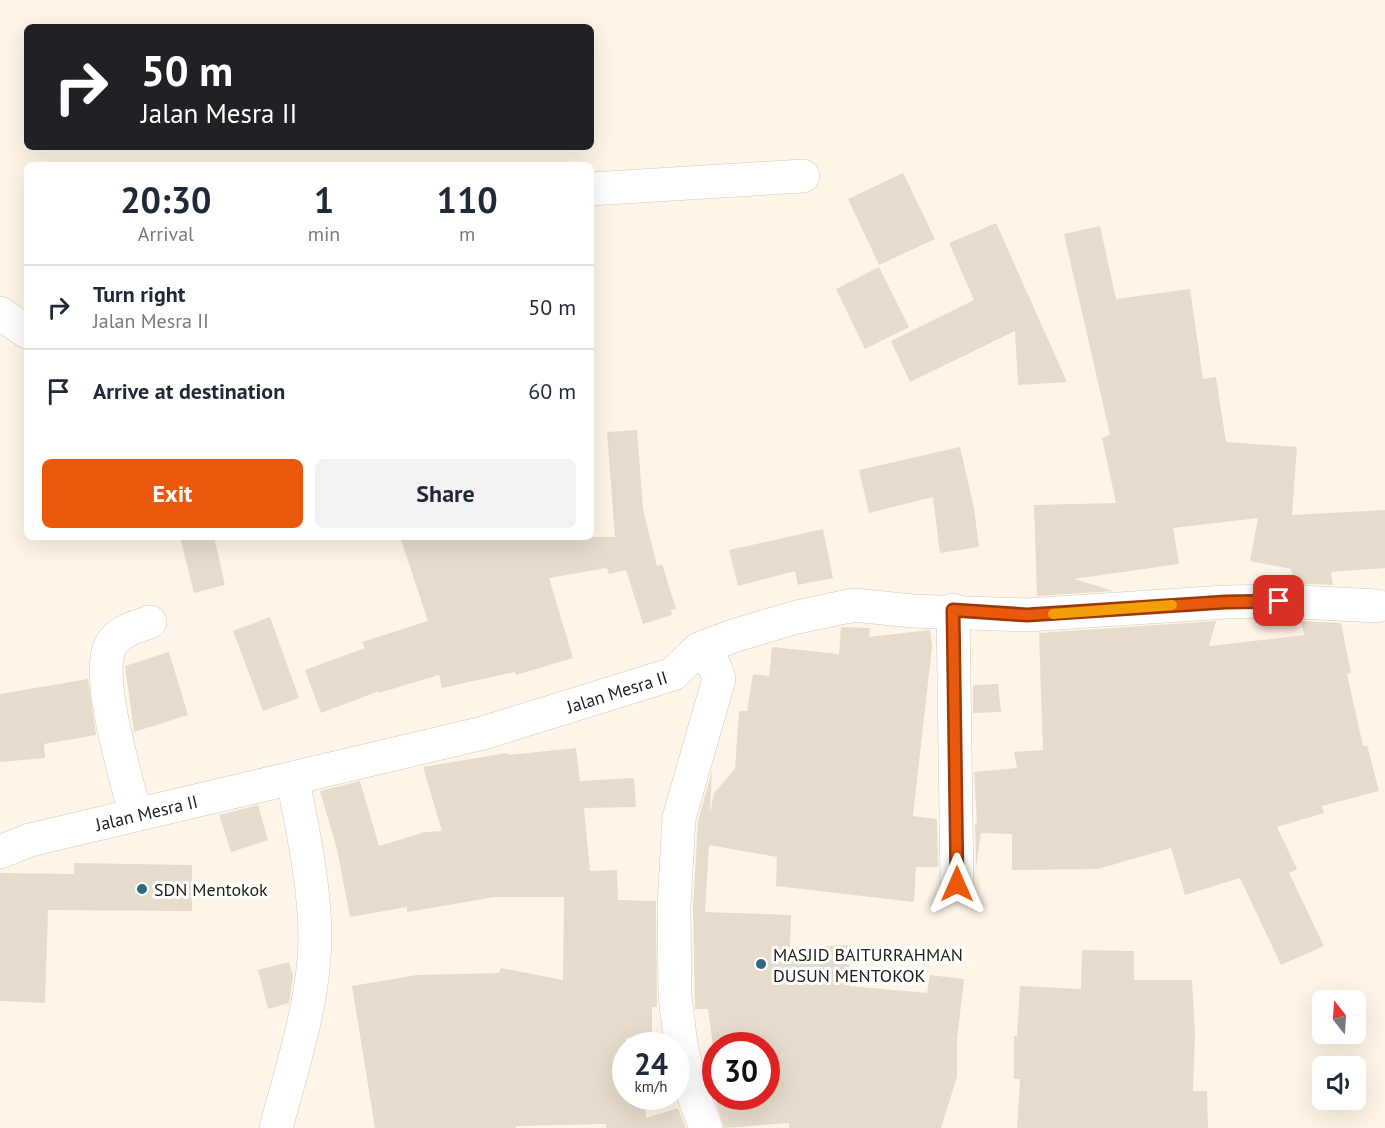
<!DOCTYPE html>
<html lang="en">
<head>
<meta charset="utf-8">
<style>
  body { margin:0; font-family:"PT Sans",sans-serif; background:#f2f2f3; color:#1f2937; height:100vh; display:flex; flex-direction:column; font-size:22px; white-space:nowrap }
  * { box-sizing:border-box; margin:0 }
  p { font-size:20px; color:#747a83 }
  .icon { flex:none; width:33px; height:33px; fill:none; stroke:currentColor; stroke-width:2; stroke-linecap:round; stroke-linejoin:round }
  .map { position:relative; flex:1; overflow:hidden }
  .sheet { position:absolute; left:24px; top:162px; width:570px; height:378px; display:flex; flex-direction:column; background:#fff; border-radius:9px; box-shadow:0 6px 24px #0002 }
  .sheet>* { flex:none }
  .guide { position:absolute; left:24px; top:24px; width:570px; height:126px; border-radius:9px; box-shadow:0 6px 24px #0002; background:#202124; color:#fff; overflow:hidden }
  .needle { width:39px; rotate:343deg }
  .controls { position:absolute; left:1312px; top:990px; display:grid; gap:12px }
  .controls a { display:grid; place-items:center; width:54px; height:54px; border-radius:9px; background:#fff; box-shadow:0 6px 24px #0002; font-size:30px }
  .speed { position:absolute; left:612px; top:1032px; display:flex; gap:12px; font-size:30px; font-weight:700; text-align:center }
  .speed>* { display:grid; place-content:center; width:78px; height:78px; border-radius:50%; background:#fff; box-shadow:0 6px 24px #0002; line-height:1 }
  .speed small { font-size:15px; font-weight:400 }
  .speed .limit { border:9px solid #d22; background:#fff; color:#111 }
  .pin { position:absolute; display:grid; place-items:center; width:51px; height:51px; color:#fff; margin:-26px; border-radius:12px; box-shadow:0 3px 9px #0006 }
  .me { position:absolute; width:66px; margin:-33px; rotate:0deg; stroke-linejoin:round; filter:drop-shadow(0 0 4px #0008) }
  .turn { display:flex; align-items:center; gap:21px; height:126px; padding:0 18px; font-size:27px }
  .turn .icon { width:78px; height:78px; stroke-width:2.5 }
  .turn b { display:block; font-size:42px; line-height:51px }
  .eta { display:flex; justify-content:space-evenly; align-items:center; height:102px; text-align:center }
  .eta b { font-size:36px; font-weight:800; line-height:42px }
  .action { display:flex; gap:12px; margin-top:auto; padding:12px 18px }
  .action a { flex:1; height:69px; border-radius:9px; background:#ea580c; color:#fff; font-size:24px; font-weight:800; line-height:69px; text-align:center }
  .action a+a { background:#f2f2f3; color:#1f2937 }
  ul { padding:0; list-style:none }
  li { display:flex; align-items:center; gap:18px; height:84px; padding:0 18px; border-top:2px solid #e0e1e3 }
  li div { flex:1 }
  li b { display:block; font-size:22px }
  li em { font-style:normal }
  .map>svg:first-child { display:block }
  .building { fill:#e6dccc }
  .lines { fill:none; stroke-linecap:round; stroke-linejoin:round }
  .minor-casing { stroke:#d1c7b7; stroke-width:34 }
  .minor { stroke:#fff; stroke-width:33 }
  .route-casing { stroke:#983908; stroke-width:15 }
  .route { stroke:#ea580c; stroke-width:10 }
  .slow { stroke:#f59e0b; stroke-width:10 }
  .poi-dot { fill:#2e6881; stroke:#fff; stroke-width:2 }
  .labels { text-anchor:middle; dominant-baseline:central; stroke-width:6; stroke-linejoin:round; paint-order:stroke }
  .street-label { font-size:18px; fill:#211d17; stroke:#fff }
  .poi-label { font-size:18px; fill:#211d17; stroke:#fff; text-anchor:start }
</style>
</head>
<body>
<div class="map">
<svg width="1385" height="1128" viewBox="0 0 1385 1128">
  <rect width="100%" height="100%" fill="#fff6e9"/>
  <g class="building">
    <path d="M 903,173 L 935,239 L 879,265 L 848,199 Z"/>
    <path d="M 996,223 L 1067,382 L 1018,385 L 1015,331 L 910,382 L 891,341 L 974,300 L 949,243 Z"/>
    <path d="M 1100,226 L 1116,299 L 1190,289 L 1203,379 L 1216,377 L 1226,442 L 1297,447 L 1292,515 L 1385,510 L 1385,568 L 1331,572 L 1333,585 L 1294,583 L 1291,569 L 1250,561 L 1258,518 L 1173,528 L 1179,564 L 1074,579 L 1114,591 L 1037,596 L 1034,505 L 1116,503 L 1102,438 L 1110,435 L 1064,234 Z"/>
    <path d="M 879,267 L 909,327 L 865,349 L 836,289 Z"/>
    <path d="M 637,430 L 643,509 L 657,566 L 662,564 L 676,609 L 671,610 L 672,615 L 643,624 L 626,570 L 609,574 L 607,568 L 549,578 L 573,658 L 516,675 L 515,672 L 442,688 L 439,675 L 379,693 L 379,691 L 321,713 L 305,670 L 365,648 L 362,642 L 428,621 L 400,537 L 615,537 L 607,432 Z"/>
    <path d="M 960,447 L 974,508 L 979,547 L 940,553 L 933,497 L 869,513 L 859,470 Z"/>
    <path d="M 823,529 L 833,578 L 798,585 L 795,571 L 738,586 L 729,550 Z"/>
    <path d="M 180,537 L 214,537 L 225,585 L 194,593 Z"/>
    <path d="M 270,617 L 299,698 L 263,711 L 233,631 Z"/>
    <path d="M 1216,621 L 1209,646 L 1304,635 L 1301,621 L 1341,623 L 1351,673 L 1347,674 L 1363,746 L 1367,745 L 1379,791 L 1322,806 L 1324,813 L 1277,827 L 1297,869 L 1289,873 L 1324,946 L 1281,965 L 1240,878 L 1185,895 L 1171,848 L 1098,869 L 1012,870 L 1012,834 L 981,833 L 976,869 L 975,824 L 977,824 L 974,772 L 1017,768 L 1014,752 L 1043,750 L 1039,633 Z"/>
    <path d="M 841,627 L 870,628 L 869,637 L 930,630 L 932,647 L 913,816 L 937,819 L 938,867 L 916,867 L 914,902 L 776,886 L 777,857 L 709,845 L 705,912 L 791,915 L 790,948 L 848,945 L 850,986 L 927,993 L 930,975 L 964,979 L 957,1040 L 957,1077 L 941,1128 L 789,1128 L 789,1123 L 724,1128 L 715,1098 L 766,1096 L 766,1046 L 716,1046 L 716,1069 L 708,1009 L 695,1009 L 693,906 L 698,821 L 712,771 L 710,814 L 714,793 L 735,769 L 739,711 L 747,711 L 753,674 L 769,676 L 772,647 L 839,654 Z"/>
    <path d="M 169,652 L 188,715 L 134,732 L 125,666 Z"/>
    <path d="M 88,679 L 96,735 L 44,744 L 45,758 L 0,762 L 0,694 Z"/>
    <path d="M 998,684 L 1001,712 L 973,713 L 973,685 Z"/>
    <path d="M 576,748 L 580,781 L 634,778 L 636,807 L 584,808 L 590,871 L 617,870 L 618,900 L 656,901 L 657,1007 L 652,1007 L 652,1037 L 626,1038 L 626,1096 L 645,1096 L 646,1118 L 678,1108 L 686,1128 L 606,1128 L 606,1124 L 516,1126 L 516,1128 L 375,1128 L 352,986 L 417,975 L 499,973 L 501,968 L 563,980 L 564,897 L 495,897 L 407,912 L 407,907 L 350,917 L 337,849 L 320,791 L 360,781 L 379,846 L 425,832 L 442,831 L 423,767 L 507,753 L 508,755 Z"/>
    <path d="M 258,805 L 268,840 L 231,852 L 219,815 Z"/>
    <path d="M 74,863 L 192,865 L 192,911 L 48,910 L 45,1003 L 0,1001 L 0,873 L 74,874 Z"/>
    <path d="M 1082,950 L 1134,951 L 1134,980 L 1192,980 L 1195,1034 L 1193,1091 L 1207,1091 L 1208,1128 L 1017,1128 L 1020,1079 L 1014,1079 L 1014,1036 L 1017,1036 L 1020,986 L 1081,989 Z"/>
    <path d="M 289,962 L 293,976 L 289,1003 L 268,1009 L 258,970 Z"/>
  </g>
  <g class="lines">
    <g class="minor-casing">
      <g id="minor">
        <path d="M 591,189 L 803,176"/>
        <path d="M 0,313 L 27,332"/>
        <path d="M 953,610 L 957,884"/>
        <path d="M 699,649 L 715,667 L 719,679 L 679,818 L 674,906 L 675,997 L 681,1045 L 691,1089 L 706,1128"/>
        <path d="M 135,814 C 126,776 97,683 109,649 C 115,632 135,627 150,622"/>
        <path id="s1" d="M 0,852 L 30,840 L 483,733 L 673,674 L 699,649 L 736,635 L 797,617 L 854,605 L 912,611 L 1027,615 L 1226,602 L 1279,601 L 1377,606"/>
        <path d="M 276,1128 C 292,1067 314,1003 315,939 C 315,886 303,832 293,780"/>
      </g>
    </g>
    <use href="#minor" class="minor"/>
  </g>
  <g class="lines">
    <g class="route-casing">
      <path id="route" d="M 957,884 L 953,610 L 1027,615 L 1226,602 L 1279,601"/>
    </g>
    <use href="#route" class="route"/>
    <path class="slow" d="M 1053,614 L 1172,605"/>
  </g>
  <g class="poi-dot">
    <circle cx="142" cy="889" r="6"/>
    <circle cx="761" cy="964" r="6"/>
  </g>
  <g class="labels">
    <g class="street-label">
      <text stroke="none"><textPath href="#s1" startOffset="638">Jalan Mesra II</textPath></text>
      <text stroke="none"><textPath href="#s1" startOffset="152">Jalan Mesra II</textPath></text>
    </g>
    <g class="poi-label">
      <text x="154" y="889">SDN Mentokok</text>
      <text x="773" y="954">MASJID BAITURRAHMAN<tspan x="773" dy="21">DUSUN MENTOKOK</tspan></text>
    </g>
  </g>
</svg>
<div class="controls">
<a><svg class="needle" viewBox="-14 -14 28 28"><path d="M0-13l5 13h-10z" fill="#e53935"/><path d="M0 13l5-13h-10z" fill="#747a83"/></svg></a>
<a><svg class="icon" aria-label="sound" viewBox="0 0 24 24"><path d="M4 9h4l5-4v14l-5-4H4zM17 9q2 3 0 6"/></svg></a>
</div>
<div class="speed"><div>24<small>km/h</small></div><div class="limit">30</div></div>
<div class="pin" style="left:1279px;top:601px;background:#d93025"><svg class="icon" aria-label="arrive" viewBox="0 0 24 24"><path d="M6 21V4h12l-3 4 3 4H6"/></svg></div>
<svg class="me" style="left:957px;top:884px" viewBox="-20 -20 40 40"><path d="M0-17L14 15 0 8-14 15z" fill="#ea580c" stroke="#fff" stroke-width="4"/></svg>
<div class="guide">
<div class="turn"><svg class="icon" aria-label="right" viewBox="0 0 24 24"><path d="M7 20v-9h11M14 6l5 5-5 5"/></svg><div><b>50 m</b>Jalan Mesra II</div></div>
</div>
<section class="sheet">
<div class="eta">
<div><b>20:30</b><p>Arrival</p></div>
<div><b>1</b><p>min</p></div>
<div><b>110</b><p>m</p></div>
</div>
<ul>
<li><svg class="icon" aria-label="right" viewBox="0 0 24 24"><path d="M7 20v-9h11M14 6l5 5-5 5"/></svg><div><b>Turn right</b><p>Jalan Mesra II</p></div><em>50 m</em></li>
<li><svg class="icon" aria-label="arrive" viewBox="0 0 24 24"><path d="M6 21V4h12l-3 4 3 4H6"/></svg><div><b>Arrive at destination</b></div><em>60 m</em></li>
</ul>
<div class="action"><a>Exit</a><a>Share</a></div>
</section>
</div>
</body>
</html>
